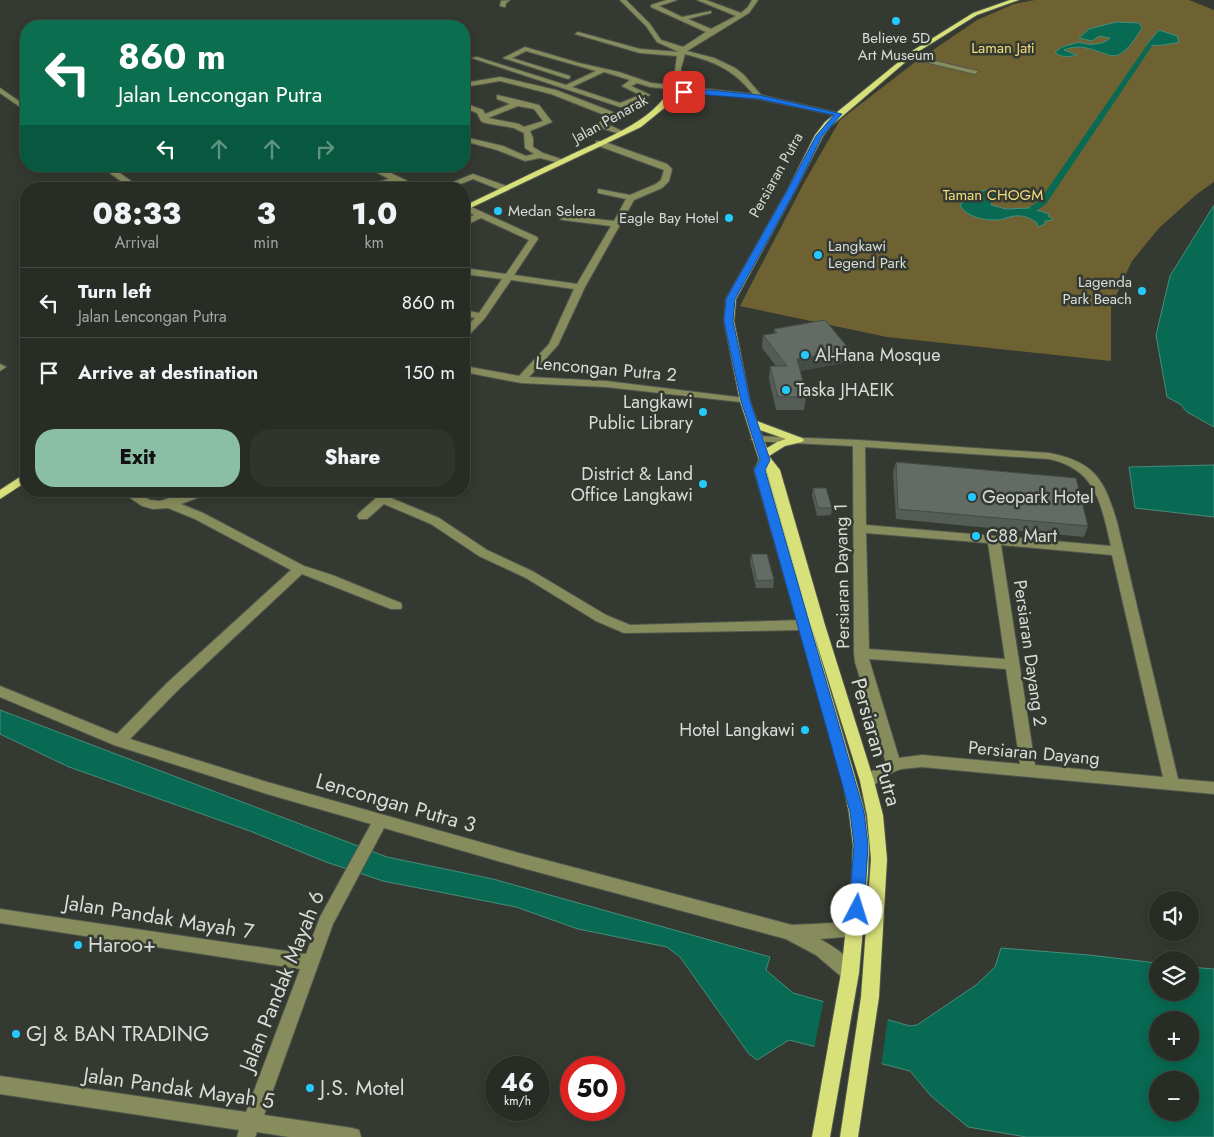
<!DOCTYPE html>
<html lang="en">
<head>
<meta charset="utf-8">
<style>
  body { margin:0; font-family:Jost,sans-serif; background:#2f342d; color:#f1f3f6; height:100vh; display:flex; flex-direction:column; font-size:19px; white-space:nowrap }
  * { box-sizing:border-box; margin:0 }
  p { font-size:16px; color:#a4a7a7 }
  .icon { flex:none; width:28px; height:28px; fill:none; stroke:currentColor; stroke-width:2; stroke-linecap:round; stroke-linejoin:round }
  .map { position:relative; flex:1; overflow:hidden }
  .details { position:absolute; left:20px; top:182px; width:450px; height:315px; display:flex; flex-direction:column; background:#272c25; border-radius:20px; box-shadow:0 2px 12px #0003,0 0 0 1px #434842 }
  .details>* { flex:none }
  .banner { position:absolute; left:20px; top:20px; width:450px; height:152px; border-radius:20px; box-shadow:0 2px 12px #0003,0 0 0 1px #434842; background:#0b6e4f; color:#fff; overflow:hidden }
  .buttons { position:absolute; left:1149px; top:891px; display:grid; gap:10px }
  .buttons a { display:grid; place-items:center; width:50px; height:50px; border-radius:50%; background:#272c25; box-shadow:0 2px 12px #0003,0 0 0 1px #434842; font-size:25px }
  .speed { position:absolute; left:485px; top:1056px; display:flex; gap:10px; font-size:25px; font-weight:700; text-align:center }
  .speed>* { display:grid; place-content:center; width:65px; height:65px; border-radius:50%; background:#272c25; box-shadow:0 2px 12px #0003,0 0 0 1px #434842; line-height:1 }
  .speed small { font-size:12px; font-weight:400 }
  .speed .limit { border:8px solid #d22; background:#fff; color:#111 }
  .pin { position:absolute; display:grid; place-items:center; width:42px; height:42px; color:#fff; margin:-21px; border-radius:10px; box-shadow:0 2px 8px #0006 }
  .me { position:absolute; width:55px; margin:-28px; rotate:5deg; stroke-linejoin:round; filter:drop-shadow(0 0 4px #0008) }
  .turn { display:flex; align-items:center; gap:18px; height:105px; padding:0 15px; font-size:22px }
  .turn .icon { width:65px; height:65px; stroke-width:2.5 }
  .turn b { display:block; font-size:35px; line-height:42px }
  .lanes { display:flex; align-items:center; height:48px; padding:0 15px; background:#0003; justify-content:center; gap:25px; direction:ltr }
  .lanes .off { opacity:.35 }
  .eta { display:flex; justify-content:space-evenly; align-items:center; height:85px; text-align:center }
  .eta b { font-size:30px; font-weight:800; line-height:35px }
  .cta { display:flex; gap:10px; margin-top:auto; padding:10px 15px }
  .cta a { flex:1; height:58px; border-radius:20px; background:#8abfa5; color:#111; font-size:20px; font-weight:800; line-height:58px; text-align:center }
  .cta a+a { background:#2f342d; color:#f1f3f6 }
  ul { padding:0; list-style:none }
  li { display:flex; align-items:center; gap:15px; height:70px; padding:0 15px; border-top:1px solid #434842 }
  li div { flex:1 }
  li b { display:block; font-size:19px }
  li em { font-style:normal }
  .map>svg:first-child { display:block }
  .green { fill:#6f6232 }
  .water { fill:#086a52; stroke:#478c7a; fill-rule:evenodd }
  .pier { fill:#343a31 }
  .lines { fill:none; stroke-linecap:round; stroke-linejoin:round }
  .canal { fill:#086a52; fill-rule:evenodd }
  .minor-casing { stroke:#52574f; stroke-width:2 }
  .major-casing { stroke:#52574f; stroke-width:2 }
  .minor { fill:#878c5c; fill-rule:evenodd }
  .major { fill:#d7e079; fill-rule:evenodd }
  .wall { fill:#545c56 }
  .shaded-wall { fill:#454b46 }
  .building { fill:#626b64; stroke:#454b46 }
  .route { fill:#1a73e8; stroke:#114b97 }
  .poi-dot { fill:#26c9fe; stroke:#343a31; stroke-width:2 }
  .labels { text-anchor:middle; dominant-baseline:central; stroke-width:5; stroke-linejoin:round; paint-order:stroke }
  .far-poi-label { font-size:15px; fill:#d9dcd7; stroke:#343a31; text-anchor:start }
  .far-park-label { font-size:15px; fill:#f5da7a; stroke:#343a31 }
  .far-street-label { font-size:15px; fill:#d9dcd7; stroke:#343a31 }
  .poi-label { font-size:18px; fill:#d9dcd7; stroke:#343a31; text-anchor:start }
  .street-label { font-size:18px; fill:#d9dcd7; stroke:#343a31 }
  .near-street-label { font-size:21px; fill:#d9dcd7; stroke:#343a31 }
  .near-poi-label { font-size:21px; fill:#d9dcd7; stroke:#343a31; text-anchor:start }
</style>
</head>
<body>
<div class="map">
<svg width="1214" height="1137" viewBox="0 0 1214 1137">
  <rect width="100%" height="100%" fill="#343a31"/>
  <path class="green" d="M 1035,0 L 1189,0 L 1214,10 L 1214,182 L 1197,194 L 1159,228 L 1132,261 L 1111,306 L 1111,361 L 887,337 L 740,306 L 805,181 L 840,120 L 914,63 L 977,20 L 1014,4 Z"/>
  <g class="water">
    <path d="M 1116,22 L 1139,23 L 1142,28 C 1136,37 1129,50 1118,55 C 1108,60 1087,40 1064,50 L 1077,55 C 1070,57 1060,58 1055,52 L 1062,47 L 1079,42 C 1087,46 1104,45 1110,38 L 1099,36 L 1092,41 L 1079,38 L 1089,29 Z"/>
    <path d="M 1159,30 L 1177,36 L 1179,42 C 1173,44 1151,47 1146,45 Z"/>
    <path d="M 989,189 L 1008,192 L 1005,196 L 993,198 L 991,205 L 1006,209 L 1030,208 L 1049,214 L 1048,216 L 1053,220 L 1045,221 L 1045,224 L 1038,227 L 1037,223 C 1031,218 1023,215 1015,216 C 1011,216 1007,218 1003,219 C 990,222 966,218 960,205 C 966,198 972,200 981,201 L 984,198 L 979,195 L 979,192 Z"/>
    <path d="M 1214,205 L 1214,427 L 1187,412 L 1180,404 L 1167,397 L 1156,335 L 1170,276 Z"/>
    <path d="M 1214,465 L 1214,517 L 1135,508 L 1129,467 Z"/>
    <path d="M 0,710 L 387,857 L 493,879 L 770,957 L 766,970 L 793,993 L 910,1026 L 917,1025 L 976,985 L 995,967 L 1001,948 L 1089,955 L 1157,963 L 1158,992 L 1190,992 L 1190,967 L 1214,969 L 1214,1137 L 1026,1137 L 968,1127 L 931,1096 L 910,1071 L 789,1040 L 757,1060 L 749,1054 L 680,957 L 667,947 L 578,929 L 516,907 L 383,881 L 326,862 L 250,831 L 69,767 L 0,734 ZM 1158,1020 L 1190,1020 L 1190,1052 L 1158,1052 ZM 1158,1080 L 1190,1080 L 1190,1112 L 1158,1112 Z"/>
  </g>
  <path class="pier" d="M 824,999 L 888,1017 L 881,1067 L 814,1049 Z"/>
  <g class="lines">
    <path class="canal" d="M 1149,44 L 1152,46 L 1046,204 L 1036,211 L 1030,211 L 1030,207 L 1040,200 L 1147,45 Z"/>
    <g class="minor-casing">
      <g id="minor">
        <path d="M 510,0 L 506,3 L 505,7 L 500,6 L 501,1 Z"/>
        <path d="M 620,0 L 626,0 L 650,24 L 661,40 L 683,47 L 706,32 L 651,7 L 651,5 L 667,0 L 677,0 L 659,6 L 682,17 L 711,11 L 711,13 L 688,19 L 711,29 L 736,16 L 697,0 L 706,0 L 741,13 L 748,7 L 752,0 L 758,0 L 749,13 L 687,51 L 714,58 L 735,68 L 743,74 L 761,95 L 843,114 L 839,116 L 759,99 L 650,87 L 637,83 L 631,86 L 650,95 L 631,106 L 620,107 L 472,58 L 477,57 L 566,85 L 596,71 L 526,51 L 512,58 L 570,76 L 570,78 L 568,79 L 503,58 L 525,47 L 579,63 L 619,72 L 651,83 L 673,85 L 677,56 L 640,53 L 575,34 L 578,32 L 640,49 L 679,52 L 657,42 L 646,26 ZM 685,54 C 715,62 733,69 753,94 L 680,86 L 681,68 ZM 604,72 L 630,80 L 622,86 L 640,95 L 620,103 L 572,87 Z"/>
        <path d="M 910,55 L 977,71 L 978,72 L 975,74 L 908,58 L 907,57 Z"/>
        <path d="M 500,77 L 556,90 L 613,112 L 616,116 L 607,124 L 626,133 L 622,135 L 599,127 L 599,123 L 607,116 L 551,94 L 500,81 L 464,87 L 464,83 Z"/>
        <path d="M 0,88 L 26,106 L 26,111 L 0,93 Z"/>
        <path d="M 497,95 L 539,105 L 552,122 L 530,131 L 533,138 L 533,147 L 543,153 L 564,160 L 564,164 L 540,158 L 525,161 L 497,150 L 464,141 L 464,137 L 503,146 L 526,156 L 534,154 L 525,148 L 524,133 L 514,128 L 485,123 L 481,121 L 477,113 L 464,108 L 464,103 L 483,110 L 485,114 L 510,104 L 497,99 ZM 518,106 L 534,109 L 543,121 L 524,127 L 519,124 L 488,118 Z"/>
        <path d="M 596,141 L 602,141 L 667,164 L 672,169 L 669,181 L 662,188 L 634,200 L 585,287 L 558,345 L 529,377 L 606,381 L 745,398 L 749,399 L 750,401 L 749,403 L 606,387 L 521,383 L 464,372 L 464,366 L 519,376 L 549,344 L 574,289 L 511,280 L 485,318 L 467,337 L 464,338 L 464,329 L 475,318 L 464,316 L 464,310 L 479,313 L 502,279 L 464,274 L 464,268 L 506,274 L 529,240 L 481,218 L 464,226 L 464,220 L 474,215 L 464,210 L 464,206 L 469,206 L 537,237 L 538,239 L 514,275 L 577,284 L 611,226 L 563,220 L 560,219 L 560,215 L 614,221 L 626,199 L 598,193 L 598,189 L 630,195 L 656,184 L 661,180 L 664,170 L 596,145 Z"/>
        <path d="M 100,166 L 110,166 L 142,189 L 132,189 Z"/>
        <path d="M 365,166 L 376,166 L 424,189 L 412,189 L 396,183 L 369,189 L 353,189 L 389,179 Z"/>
        <path d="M 473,174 L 509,187 L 510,189 L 503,191 L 473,179 L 448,189 L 436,189 Z"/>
        <path d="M 0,364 L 6,367 L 0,371 Z"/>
        <path d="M 757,436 L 859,440 L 1049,453 C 1095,462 1104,479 1117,522 L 1178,779 L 1214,782 L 1214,794 L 922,767 C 914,768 905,768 898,770 C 886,774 875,790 862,785 L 860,781 L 862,777 L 886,763 L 855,662 L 854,653 L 853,446 L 753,441 L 751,439 L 753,437 ZM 865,447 L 1049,459 C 1097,469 1101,505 1111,546 L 866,525 ZM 866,533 L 988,543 L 1005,659 L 869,649 ZM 1001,545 L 1112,555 L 1163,777 L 1035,765 ZM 869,659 L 1006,669 L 1020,764 L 922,755 L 899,758 Z"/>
        <path d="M 120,491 L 134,491 L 150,500 L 160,501 L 193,491 L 210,491 L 208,494 L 181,504 L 203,513 L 304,566 L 332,575 L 401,603 L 402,606 L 401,609 L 391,609 L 302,574 L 177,691 L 130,739 L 267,782 L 519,853 L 792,925 L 855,922 L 861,924 L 863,929 L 861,934 L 855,936 L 820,939 C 834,947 852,958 859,973 L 856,979 L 850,981 L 844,979 L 816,955 L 786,939 L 519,867 L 384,828 L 333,924 L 264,1115 L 352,1128 L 359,1130 L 361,1137 L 289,1137 L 257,1132 L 255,1137 L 237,1137 L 239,1130 L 0,1094 L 0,1076 L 246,1112 L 300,969 L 0,923 L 0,909 L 306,954 L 320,917 L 371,824 L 267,794 L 114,745 L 0,697 L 0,686 L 117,734 L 167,683 L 291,570 L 195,519 L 168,508 L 153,509 L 142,506 Z"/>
        <path d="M 384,491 L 397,491 L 391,498 L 439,518 L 487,550 L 534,572 L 606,615 L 630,625 L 803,620 L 808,622 L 810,625 L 808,628 L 803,630 L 624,633 L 596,621 L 526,578 L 479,556 L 431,524 L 384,504 L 367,519 L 359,519 L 357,516 L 359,513 Z"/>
      </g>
    </g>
    <g class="major-casing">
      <g id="major">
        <path d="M 1010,0 L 1019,0 L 977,15 L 916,53 L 831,126 L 823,136 L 796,189 L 736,299 L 734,321 L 750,401 L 757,421 L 802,438 L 804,440 L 802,442 L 785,446 L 769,456 L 780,470 L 825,625 L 874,781 L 883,815 L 887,859 L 879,997 L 858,1137 L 840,1137 L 861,997 L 871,859 L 867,815 L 860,781 L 811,625 L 766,469 L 766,470 L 856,780 L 865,813 L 869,845 L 868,873 L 859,973 L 830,1137 L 812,1137 L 841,973 L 852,873 L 853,845 L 849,813 L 842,780 L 754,470 L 759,460 L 740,401 L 724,321 L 726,299 L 788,189 L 815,135 L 825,122 L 912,51 L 973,13 ZM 760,430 L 786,439 L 777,442 L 767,448 Z"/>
        <path d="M 673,85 L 680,87 L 676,94 L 694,90 L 698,92 L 674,100 L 641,127 L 464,211 L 464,206 C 497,190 530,174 564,158 C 602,139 652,124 673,85 Z"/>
        <path d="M 26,473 L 26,482 L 0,499 L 0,490 Z"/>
      </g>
    </g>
    <use href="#minor" class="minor"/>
    <use href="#major" class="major"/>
  </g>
  <g class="wall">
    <path d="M 774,329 L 850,350 L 848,362 L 800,371 L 806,397 L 804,410 L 776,410 L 769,379 L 770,366 L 776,366 L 762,348 L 763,335 L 774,334 Z"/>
    <path d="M 896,462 L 1088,526 L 1084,537 L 896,519 L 893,472 Z"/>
    <path d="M 813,488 L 832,508 L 831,515 L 817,516 L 812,495 Z"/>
    <path d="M 751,554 L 774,580 L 773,588 L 756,588 L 750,562 Z"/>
  </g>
  <path class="shaded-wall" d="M 850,350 L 848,362 L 795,372 L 797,359 Z"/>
  <g class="building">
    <path d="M 825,320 L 850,350 L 797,359 L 805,389 L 804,387 L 806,397 L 778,397 L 770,366 L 787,366 L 763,335 L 777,333 L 774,329 Z"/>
    <path d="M 896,462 L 1076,478 L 1088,526 L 898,509 Z"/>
    <path d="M 813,488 L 826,488 L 832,508 L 818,508 Z"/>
    <path d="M 751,554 L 767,554 L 774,580 L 757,581 Z"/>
  </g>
  <path class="route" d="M 684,90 L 710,90 L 759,95 L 842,114 L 822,136 L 796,189 L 735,299 L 733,321 L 750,401 L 770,460 L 765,470 L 864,812 L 868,845 L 864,910 L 862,915 L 857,916 L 852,915 L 849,910 L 854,845 L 850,812 L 754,470 L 760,460 L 741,401 L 724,321 L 726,299 L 788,189 L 816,136 L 834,115 L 759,99 L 682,93 L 681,92 Z"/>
  <g class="poi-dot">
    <circle cx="896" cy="21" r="5"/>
    <circle cx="498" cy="211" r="5"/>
    <circle cx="729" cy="218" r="5"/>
    <circle cx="818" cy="255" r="5"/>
    <circle cx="1142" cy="291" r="5"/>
    <circle cx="805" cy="355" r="5"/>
    <circle cx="786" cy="390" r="5"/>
    <circle cx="703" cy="412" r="5"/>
    <circle cx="703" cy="484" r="5"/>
    <circle cx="972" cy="497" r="5"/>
    <circle cx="976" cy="536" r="5"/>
    <circle cx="805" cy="730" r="5"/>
    <circle cx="78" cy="945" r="5"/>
    <circle cx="16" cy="1034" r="5"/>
    <circle cx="310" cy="1088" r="5"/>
  </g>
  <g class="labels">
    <g class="far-poi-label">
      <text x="896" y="38" text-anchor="middle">Believe 5D<tspan x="896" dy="17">Art Museum</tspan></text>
      <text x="508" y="211">Medan Selera</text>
      <text x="719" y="218" text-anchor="end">Eagle Bay Hotel</text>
      <text x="828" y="246">Langkawi<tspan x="828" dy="17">Legend Park</tspan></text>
      <text x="1132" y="282" text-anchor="end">Lagenda<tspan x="1132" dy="17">Park Beach</tspan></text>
    </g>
    <g class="far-park-label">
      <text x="1003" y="48">Laman Jati</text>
      <text x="993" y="195">Taman CHOGM</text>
    </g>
    <g class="far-street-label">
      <text transform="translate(610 119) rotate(-29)">Jalan Penarak</text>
      <text transform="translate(776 175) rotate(-61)">Persiaran Putra</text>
    </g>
    <g class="poi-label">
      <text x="815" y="355">Al-Hana Mosque</text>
      <text x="796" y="390">Taska JHAEIK</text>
      <text x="693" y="402" text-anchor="end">Langkawi<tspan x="693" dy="21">Public Library</tspan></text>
      <text x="693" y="474" text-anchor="end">District &amp; Land<tspan x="693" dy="21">Office Langkawi</tspan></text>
      <text x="982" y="497">Geopark Hotel</text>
      <text x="986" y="536">C88 Mart</text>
      <text x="795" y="730" text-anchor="end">Hotel Langkawi</text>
    </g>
    <g class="street-label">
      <text transform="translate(606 369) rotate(5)">Lencongan Putra 2</text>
      <text transform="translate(842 576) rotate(-91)">Persiaran Dayang 1</text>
      <text transform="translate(1030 653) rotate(82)">Persiaran Dayang 2</text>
      <text transform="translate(1034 753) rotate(5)">Persiaran Dayang</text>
    </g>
    <g class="near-street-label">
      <text transform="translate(876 742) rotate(74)">Persiaran Putra</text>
      <text transform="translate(396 803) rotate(16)">Lencongan Putra 3</text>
      <text transform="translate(159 917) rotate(9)">Jalan Pandak Mayah 7</text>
      <text transform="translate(282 981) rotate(-68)">Jalan Pandak Mayah 6</text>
      <text transform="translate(179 1088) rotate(8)">Jalan Pandak Mayah 5</text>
    </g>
    <g class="near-poi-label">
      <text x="88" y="945">Haroo+</text>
      <text x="26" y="1034">GJ &amp; BAN TRADING</text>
      <text x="320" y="1088">J.S. Motel</text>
    </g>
  </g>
</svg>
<div class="buttons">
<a><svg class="icon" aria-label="sound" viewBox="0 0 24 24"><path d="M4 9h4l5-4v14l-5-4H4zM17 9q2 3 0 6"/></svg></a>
<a><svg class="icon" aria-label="layers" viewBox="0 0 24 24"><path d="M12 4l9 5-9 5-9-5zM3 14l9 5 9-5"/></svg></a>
<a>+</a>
<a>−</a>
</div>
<div class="speed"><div>46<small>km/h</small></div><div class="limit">50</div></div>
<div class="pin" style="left:684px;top:92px;background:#d93025"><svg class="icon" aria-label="arrive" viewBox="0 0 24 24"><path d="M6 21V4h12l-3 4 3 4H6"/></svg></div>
<svg class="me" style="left:857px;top:910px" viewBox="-20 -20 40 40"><circle r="19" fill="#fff"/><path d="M0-13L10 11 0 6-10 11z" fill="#1a73e8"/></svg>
<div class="banner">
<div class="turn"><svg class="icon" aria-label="left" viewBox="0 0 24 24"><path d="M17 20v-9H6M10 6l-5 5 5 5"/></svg><div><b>860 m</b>Jalan Lencongan Putra</div></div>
<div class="lanes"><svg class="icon" aria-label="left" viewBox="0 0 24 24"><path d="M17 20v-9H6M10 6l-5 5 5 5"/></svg><svg class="icon off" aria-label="ahead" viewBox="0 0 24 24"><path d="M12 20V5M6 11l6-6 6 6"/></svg><svg class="icon off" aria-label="ahead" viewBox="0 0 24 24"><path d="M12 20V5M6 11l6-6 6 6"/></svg><svg class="icon off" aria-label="right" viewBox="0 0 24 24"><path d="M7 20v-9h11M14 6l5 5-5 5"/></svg></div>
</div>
<section class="details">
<div class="eta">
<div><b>08:33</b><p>Arrival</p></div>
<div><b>3</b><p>min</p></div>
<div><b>1.0</b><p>km</p></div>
</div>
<ul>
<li><svg class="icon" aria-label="left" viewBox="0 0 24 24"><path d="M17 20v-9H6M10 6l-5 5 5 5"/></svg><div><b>Turn left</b><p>Jalan Lencongan Putra</p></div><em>860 m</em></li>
<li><svg class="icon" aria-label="arrive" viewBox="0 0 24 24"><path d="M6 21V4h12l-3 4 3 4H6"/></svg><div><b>Arrive at destination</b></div><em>150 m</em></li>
</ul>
<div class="cta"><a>Exit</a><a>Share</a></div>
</section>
</div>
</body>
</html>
